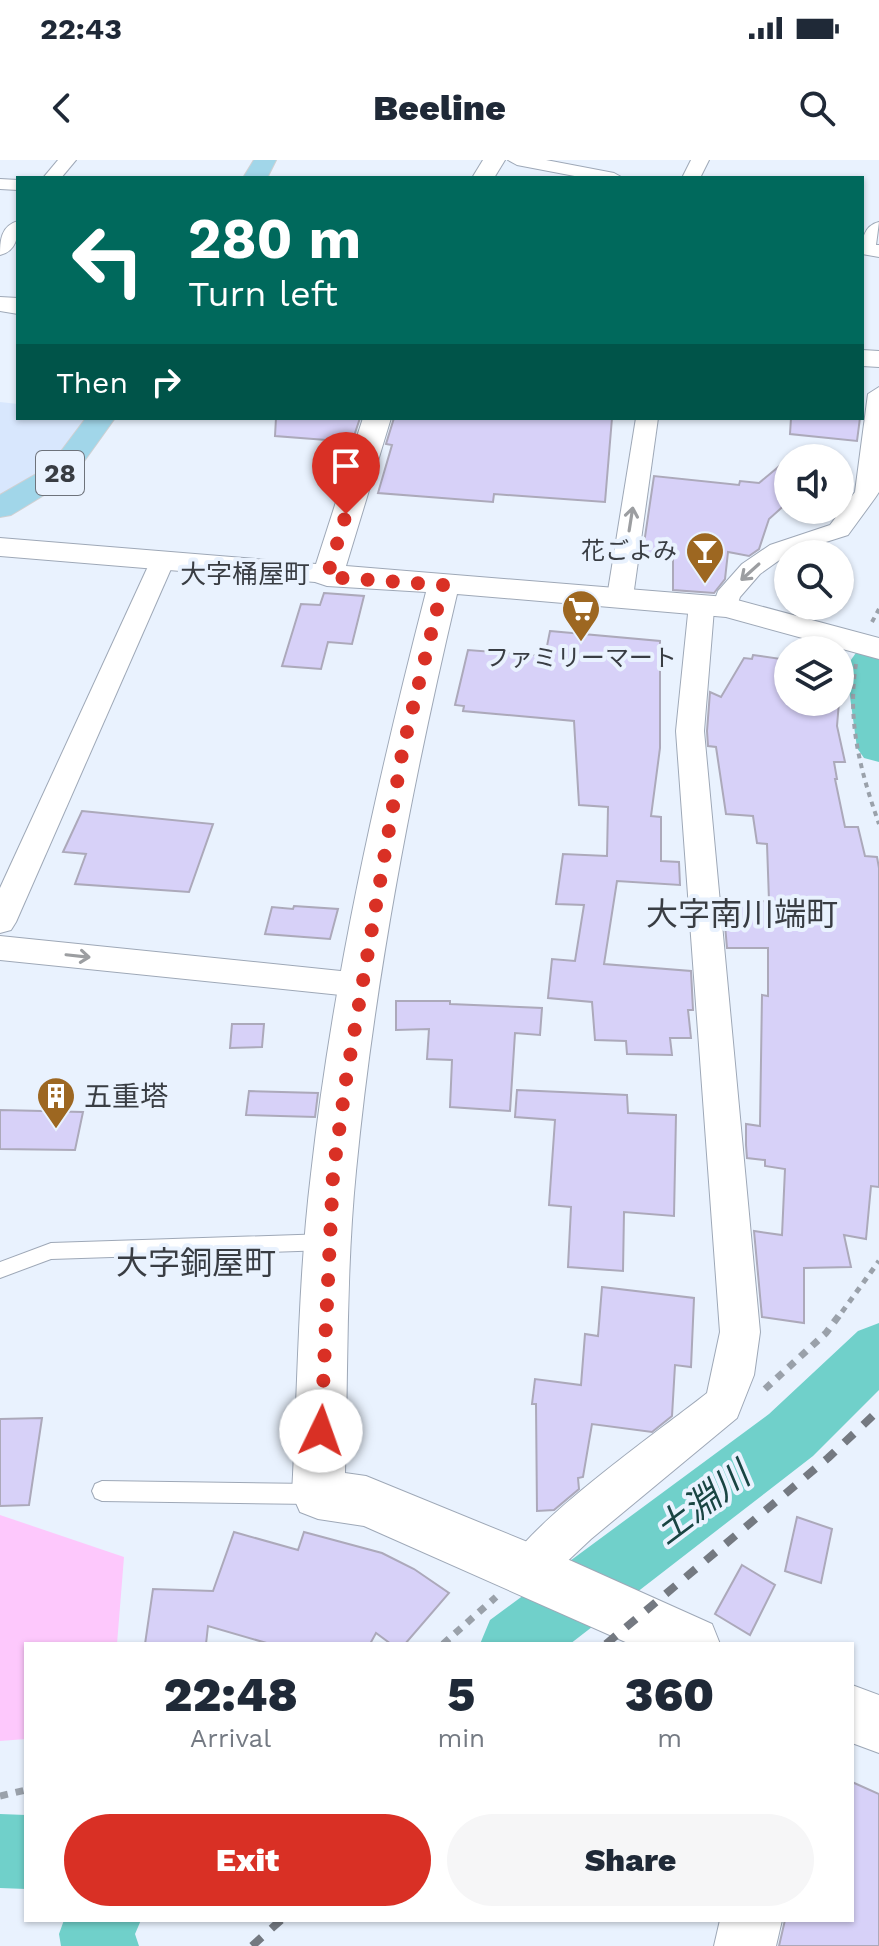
<!DOCTYPE html>
<html lang="en">
<head>
<meta charset="utf-8">
<style>
  body { margin:0; font-family:"Work Sans","Noto Sans JP",sans-serif; background:#f6f6f7; color:#1f2937; height:100vh; display:flex; flex-direction:column; font-size:30px; white-space:nowrap }
  * { box-sizing:border-box; margin:0 }
  p { font-size:26px; color:#747a83 }
  .icon { flex:none; width:44px; height:44px; fill:none; stroke:currentColor; stroke-width:2; stroke-linecap:round; stroke-linejoin:round }
  .map { position:relative; flex:1; overflow:hidden }
  .panel { position:absolute; left:24px; top:1482px; width:830px; height:280px; display:flex; flex-direction:column; background:#fff; border-radius:0px; box-shadow:0 2px 6px #0004 }
  .panel>* { flex:none }
  .banner { position:absolute; left:16px; top:16px; width:848px; height:244px; border-radius:0px; box-shadow:0 2px 6px #0004; background:#00695c; color:#fff; overflow:hidden }
  .fabs { position:absolute; left:774px; top:284px; display:grid; gap:16px }
  .fabs a { display:grid; place-items:center; width:80px; height:80px; border-radius:50%; background:#fff; box-shadow:0 2px 6px #0004; font-size:40px }
  .pin { position:absolute; display:grid; place-items:center; width:68px; height:68px; color:#fff; margin:-82px -34px; border-radius:50% 50% 50% 0; rotate:-45deg; box-shadow:0 0 8px #0007 }
  .pin .icon { rotate:45deg }
  .me { position:absolute; width:88px; margin:-44px; rotate:3deg; stroke-linejoin:round; filter:drop-shadow(0 0 6px #0008) }
  .turn { display:flex; align-items:center; gap:28px; height:168px; padding:0 40px; font-size:36px }
  .turn .icon { width:104px; height:104px; stroke-width:2.5 }
  .turn b { display:block; font-size:56px; line-height:68px }
  .then { display:flex; align-items:center; height:76px; padding:0 40px; background:#0003; gap:16px; font-size:30px }
  .eta { display:flex; justify-content:space-evenly; align-items:center; height:136px; text-align:center }
  .eta b { font-size:48px; font-weight:800; line-height:56px }
  .primary-button { display:flex; gap:16px; margin-top:auto; padding:16px 40px }
  .primary-button a { flex:1; height:92px; border-radius:48px; background:#d93025; color:#fff; font-size:32px; font-weight:800; line-height:92px; text-align:center }
  .primary-button a+a { background:#f6f6f7; color:#1f2937 }
  .status { display:flex; justify-content:space-between; align-items:center; height:56px; padding:0 40px; background:#fff; direction:ltr }
  .status svg { height:22px; fill:currentColor }
  header { display:flex; justify-content:space-between; align-items:center; height:104px; padding:0 40px; background:#fff; font-size:36px; font-weight:800 }
  .map>svg:first-child { display:block }
  .built { fill:#d8e7fd }
  .green { fill:#fdc8fc }
  .lines { fill:none; stroke-linecap:round; stroke-linejoin:round }
  .river { fill:#70d0ca; fill-rule:evenodd }
  .building { fill:#d7d1f8; stroke:#aca9ba; stroke-width:2 }
  .service-casing { stroke:#9ea8b7; stroke-width:2 }
  .minor-casing { stroke:#9ea8b7; stroke-width:2 }
  .tertiary-casing { stroke:#9ea8b7; stroke-width:2 }
  .primary-casing { stroke:#cfd0d2; stroke-width:2 }
  .path-far2 { stroke:#9aa1aa; stroke-width:4; stroke-dasharray:5 5; stroke-linecap:butt }
  .path-far1 { stroke:#9aa1aa; stroke-width:5; stroke-dasharray:6 6; stroke-linecap:butt }
  .path { stroke:#9aa1aa; stroke-width:7; stroke-dasharray:8 8; stroke-linecap:butt }
  .service { fill:#fff; fill-rule:evenodd }
  .minor { fill:#fff; fill-rule:evenodd }
  .tertiary { fill:#fff; fill-rule:evenodd }
  .primary { fill:#a1d6e9; fill-rule:evenodd }
  .rail { stroke:#747981; stroke-width:8; stroke-dasharray:13 13; stroke-linecap:butt }
  .oneway { stroke:#9c9ea1 }
  .route { stroke:#d93025; stroke-width:14; stroke-dasharray:0 25.2 }
  .labels { text-anchor:middle; dominant-baseline:central; stroke-width:8; stroke-linejoin:round; paint-order:stroke }
  .far-poi-label { font-size:24px; fill:#393d43; stroke:#e9f2fe; text-anchor:end }
  .shield { fill:#e9f2fe; stroke:#6e737b; stroke-width:2 }
  .shield-label { font-size:26px; font-weight:bold; fill:#393d43 }
  .far-quarter-label { font-size:26px; fill:#393d43; stroke:#e9f2fe }
  .poi-label { font-size:28px; fill:#393d43; stroke:#e9f2fe; text-anchor:start }
  .quarter-label { font-size:32px; fill:#393d43; stroke:#e9f2fe }
  .near-water-label { font-size:36px; font-style:italic; fill:#194543; stroke:#e9f2fe }
</style>
</head>
<body>
<div class="status"><b>22:43</b><svg viewBox="0 0 49 12"><path d="M0 12V9h3v3zM5 12V6h3v6zM10 12V3h3v9zM15 12V0h3v12zM26 1h20v11H26zM47 4h2v5h-2z"/></svg></div>
<header><svg class="icon" aria-label="back" viewBox="0 0 24 24"><path d="M15 5l-7 7 7 7"/></svg>Beeline<svg class="icon" aria-label="search" viewBox="0 0 24 24"><circle cx="10" cy="10" r="6"/><path d="M15 15l6 6"/></svg></header>
<div class="map">
<svg width="879" height="1786" viewBox="0 0 879 1786">
  <rect width="100%" height="100%" fill="#e9f2fe"/>
  <path class="built" d="M 0,242 L 18,244 L 18,258 L 89,258 L 54,303 L 0,336 Z"/>
  <path class="green" d="M 0,1355 L 124,1397 L 117,1484 L 26,1484 L 26,1579 L 0,1581 Z"/>
  <g class="lines">
    <g class="river">
      <path d="M 879,477 L 879,602 L 864,598 L 857,588 L 846,507 L 865,480 Z"/>
      <path d="M 879,1163 L 879,1230 L 813,1296 L 570,1484 L 480,1484 L 490,1460 L 769,1254 L 858,1171 Z"/>
      <path d="M 0,1654 L 26,1655 L 26,1729 L 0,1728 Z"/>
      <path d="M 64,1760 L 141,1760 L 135,1774 L 139,1786 L 61,1786 L 59,1774 Z"/>
    </g>
  </g>
  <g class="building">
    <path d="M 276,258 L 360,258 L 352,282 L 275,276 Z"/>
    <path d="M 394,258 L 612,258 L 605,342 L 494,334 L 493,342 L 378,333 L 392,285 L 386,284 Z"/>
    <path d="M 791,258 L 860,258 L 857,281 L 790,274 Z"/>
    <path d="M 788,299 L 788,342 L 769,359 L 759,389 L 749,396 L 728,392 L 725,419 L 714,433 L 673,430 L 673,400 L 642,397 L 654,316 L 739,325 L 740,321 L 759,323 Z"/>
    <path d="M 324,433 L 364,436 L 352,484 L 328,482 L 321,509 L 282,506 L 301,444 L 320,445 Z"/>
    <path d="M 550,471 L 660,481 L 660,588 L 651,656 L 661,657 L 661,701 L 679,702 L 680,725 L 617,721 L 604,804 L 691,811 L 693,850 L 688,850 L 691,878 L 670,878 L 672,895 L 627,894 L 626,881 L 595,880 L 592,842 L 548,838 L 552,799 L 575,801 L 584,745 L 556,744 L 563,694 L 607,696 L 608,647 L 579,645 L 574,561 L 463,551 L 464,546 L 455,545 L 468,490 L 545,496 Z"/>
    <path d="M 753,495 L 788,500 L 788,542 L 839,542 L 837,566 L 845,602 L 834,602 L 837,619 L 835,619 L 845,667 L 858,667 L 865,696 L 877,697 L 879,708 L 879,1027 L 871,1026 L 866,1079 L 844,1075 L 851,1107 L 804,1108 L 804,1163 L 762,1157 L 754,1071 L 782,1075 L 785,1009 L 765,1006 L 765,1000 L 747,998 L 746,985 L 746,964 L 760,966 L 762,835 L 768,836 L 768,788 L 727,788 L 723,742 L 769,741 L 767,684 L 757,683 L 753,656 L 726,654 L 716,587 L 708,586 L 707,571 L 710,532 L 721,537 L 744,498 L 752,499 Z"/>
    <path d="M 82,651 L 213,664 L 189,732 L 75,724 L 86,694 L 63,692 Z"/>
    <path d="M 294,746 L 338,749 L 330,779 L 265,774 L 272,747 L 293,749 Z"/>
    <path d="M 396,841 L 450,841 L 450,844 L 542,848 L 540,875 L 515,873 L 510,951 L 450,947 L 452,900 L 427,899 L 429,869 L 396,870 Z"/>
    <path d="M 232,864 L 264,864 L 262,887 L 230,888 Z"/>
    <path d="M 517,930 L 627,935 L 628,953 L 676,955 L 674,1056 L 624,1052 L 623,1111 L 568,1107 L 571,1047 L 549,1045 L 555,960 L 515,957 Z"/>
    <path d="M 249,931 L 318,933 L 315,957 L 246,955 Z"/>
    <path d="M 0,950 L 83,952 L 75,990 L 0,989 Z"/>
    <path d="M 602,1127 L 694,1138 L 691,1207 L 675,1205 L 672,1256 L 652,1272 L 592,1264 L 583,1317 L 578,1318 L 579,1329 L 554,1350 L 537,1351 L 536,1244 L 532,1244 L 535,1219 L 581,1225 L 585,1174 L 598,1176 Z"/>
    <path d="M 42,1258 L 29,1345 L 0,1346 L 0,1259 Z"/>
    <path d="M 797,1357 L 832,1369 L 821,1423 L 785,1411 Z"/>
    <path d="M 234,1372 L 298,1390 L 304,1372 L 382,1393 L 414,1409 L 449,1433 L 405,1484 L 391,1484 L 376,1473 L 370,1484 L 270,1484 L 208,1466 L 206,1484 L 145,1484 L 153,1429 L 213,1431 Z"/>
    <path d="M 742,1405 L 775,1425 L 750,1475 L 715,1454 Z"/>
    <path d="M 852,1622 L 879,1634 L 879,1786 L 779,1786 L 785,1760 L 852,1760 Z"/>
  </g>
  <g class="lines">
    <g class="service-casing">
      <g id="service">
        <path d="M 327,1074 L 333,1077 L 336,1082 L 333,1087 L 327,1090 L 51,1099 L 0,1118 L 0,1102 L 51,1083 Z"/>
        <path d="M 102,1321 L 312,1324 L 319,1327 L 322,1334 L 319,1341 L 312,1344 L 102,1341 L 95,1338 L 92,1331 L 95,1324 Z"/>
      </g>
    </g>
    <g class="minor-casing">
      <g id="minor">
        <path d="M 58,0 L 76,0 L 61,18 L 43,18 Z"/>
        <path d="M 508,0 L 546,0 L 614,13 L 623,18 L 585,18 L 517,5 Z"/>
        <path d="M 691,0 L 709,0 L 700,18 L 682,18 Z"/>
        <path d="M 0,19 L 18,20 L 18,30 L 0,29 Z"/>
        <path d="M 18,61 C 18,76 17,91 0,95 C 0,80 1,66 18,61 Z"/>
        <path d="M 879,62 L 876,85 L 879,85 L 879,97 L 862,94 C 862,80 863,66 879,62 Z"/>
        <path d="M 879,227 L 879,332 L 875,338 L 848,375 L 788,394 L 760,414 L 740,437 L 735,452 L 726,455 L 714,449 L 704,571 L 760,1172 L 754,1215 L 737,1258 L 591,1379 L 543,1424 L 528,1431 L 513,1424 L 506,1409 C 525,1365 663,1268 707,1233 L 720,1172 L 676,571 L 689,444 L 702,436 L 714,442 L 718,431 L 742,404 L 770,385 L 830,365 L 855,332 L 868,234 Z"/>
        <path d="M 636,258 L 658,258 L 633,437 L 620,445 L 607,437 Z"/>
        <path d="M 162,395 L 174,402 L 16,762 L 11,770 L 0,773 L 0,728 L 150,402 Z"/>
        <path d="M 0,776 L 360,813 L 372,816 L 376,825 L 372,834 L 360,837 L 0,800 Z"/>
      </g>
    </g>
    <g class="tertiary-casing">
      <g id="tertiary">
        <path d="M 483,0 L 505,0 L 494,18 L 472,18 Z"/>
        <path d="M 0,137 L 18,138 L 18,154 L 0,151 Z"/>
        <path d="M 862,190 L 879,191 L 879,207 L 862,206 Z"/>
        <path d="M 363,258 L 391,258 L 346,406 L 726,437 L 879,478 L 879,499 L 726,457 L 457,434 C 412,625 375,816 356,1011 C 346,1111 348,1212 345,1313 L 366,1316 L 547,1390 L 712,1464 L 720,1484 L 630,1484 L 364,1366 L 318,1359 L 300,1352 L 292,1334 C 298,1227 298,1120 311,1014 C 333,817 377,623 426,432 L 327,426 L 315,422 L 0,396 L 0,378 L 316,404 Z"/>
        <path d="M 852,1525 L 879,1535 L 879,1593 L 852,1583 Z"/>
        <path d="M 720,1760 L 782,1760 L 776,1786 L 714,1786 Z"/>
      </g>
    </g>
    <g class="primary-casing">
      <g id="primary">
        <path d="M 254,0 L 276,0 L 267,18 L 243,18 Z"/>
        <path d="M 86,258 L 115,258 L 72,318 L 11,355 L 0,357 L 0,335 L 50,306 Z"/>
      </g>
    </g>
    <g class="path-far2">
      <path d="M 872,462 L 879,449"/>
      <path d="M 856,504 C 847,561 860,610 879,664"/>
    </g>
    <path class="path-far1" d="M 842,1152 L 879,1101"/>
    <g class="path">
      <path d="M 765,1229 L 826,1173 L 843,1150"/>
      <path d="M 443,1484 L 496,1437"/>
      <path d="M 0,1636 L 26,1630"/>
    </g>
    <use href="#service" class="service"/>
    <use href="#minor" class="minor"/>
    <use href="#tertiary" class="tertiary"/>
    <use href="#primary" class="primary"/>
    <g class="rail">
      <path d="M 606,1484 L 828,1298 L 879,1250"/>
      <path d="M 252,1786 L 281,1760"/>
    </g>
  </g>
  <defs><path id="oneway-shaft" d="M-6 0H5M1.5-3L5.5 0L1.5 3" fill="none" stroke-width="1.6" stroke-linecap="round" stroke-linejoin="round" transform="scale(2)"/></defs>
  <g class="oneway">
    <use href="#oneway-shaft" transform="translate(631 359) rotate(-81)"/>
    <use href="#oneway-shaft" transform="translate(750 412) rotate(138)"/>
    <use href="#oneway-shaft" transform="translate(78 796) rotate(6)"/>
  </g>
  <g class="lines">
    <path class="route" d="M 321,1271 L 333,1015 L 346,920 L 403,588 L 443,425 L 327,417 L 346,354"/>
  </g>
  <defs>
    <g id="bar-pin" transform="scale(2)"><path d="M0 17L-7.5 6A9.5 9.5 0 1 1 7.5 6Z" fill="#9d6721" stroke="#e9f2fe"/><path d="M-6-5H6L.8 .8V4.5H3.5V6h-7V4.5H-.8V.8Z" fill="#fff"/></g>
    <g id="supermarket-pin" transform="scale(2)"><path d="M0 17L-7.5 6A9.5 9.5 0 1 1 7.5 6Z" fill="#9d6721" stroke="#e9f2fe"/><path d="M-6-5.5h2.5l.6 2H6L4.5 2H-2.5L-4.4-4H-6ZM-1.5 3.2a1.3 1.3 0 1 0 .1 0ZM3 3.2a1.3 1.3 0 1 0 .1 0Z" fill="#fff"/></g>
    <g id="building-pin" transform="scale(2)"><path d="M0 17L-7.5 6A9.5 9.5 0 1 1 7.5 6Z" fill="#9d6721" stroke="#e9f2fe"/><path d="M-4-6H4V6H1V3H-1V6H-4ZM-2.5-4.3h1.7v1.8h-1.7ZM.8-4.3h1.7v1.8H.8ZM-2.5-1h1.7V.8h-1.7ZM.8-1h1.7V.8H.8Z" fill="#fff"/></g>
  </defs>
  <g fill-rule="evenodd">
    <use href="#bar-pin" x="705" y="391"/>
    <use href="#supermarket-pin" x="581" y="449"/>
    <use href="#building-pin" x="56" y="936"/>
  </g>
  <g class="labels">
    <g class="far-poi-label">
      <text x="677" y="391">花ごよみ</text>
      <text x="581" y="498" text-anchor="middle">ファミリーマート</text>
    </g>
    <rect class="shield" x="36" y="291" width="48" height="44" rx="6"/>
    <g class="shield-label">
      <text x="60" y="313">28</text>
    </g>
    <g class="far-quarter-label">
      <text x="245" y="414">大字桶屋町</text>
    </g>
    <g class="poi-label">
      <text x="84" y="936">五重塔</text>
    </g>
    <g class="quarter-label">
      <text x="742" y="754">大字南川端町</text>
      <text x="196" y="1103">大字銅屋町</text>
    </g>
    <g class="near-water-label">
      <text transform="translate(702 1343) rotate(-37)">土淵川</text>
    </g>
  </g>
</svg>
<div class="fabs">
<a><svg class="icon" aria-label="sound" viewBox="0 0 24 24"><path d="M4 9h4l5-4v14l-5-4H4zM17 9q2 3 0 6"/></svg></a>
<a><svg class="icon" aria-label="search" viewBox="0 0 24 24"><circle cx="10" cy="10" r="6"/><path d="M15 15l6 6"/></svg></a>
<a><svg class="icon" aria-label="layers" viewBox="0 0 24 24"><path d="M12 4l9 5-9 5-9-5zM3 14l9 5 9-5"/></svg></a>
</div>
<div class="pin" style="left:346px;top:354px;background:#d93025"><svg class="icon" aria-label="arrive" viewBox="0 0 24 24"><path d="M6 21V4h12l-3 4 3 4H6"/></svg></div>
<svg class="me" style="left:321px;top:1271px" viewBox="-20 -20 40 40"><circle r="19" fill="#fff"/><path d="M0-13L10 11 0 6-10 11z" fill="#d93025"/></svg>
<div class="banner">
<div class="turn"><svg class="icon" aria-label="left" viewBox="0 0 24 24"><path d="M17 20v-9H6M10 6l-5 5 5 5"/></svg><div><b>280 m</b>Turn left</div></div>
<div class="then">Then<svg class="icon" aria-label="right" viewBox="0 0 24 24"><path d="M7 20v-9h11M14 6l5 5-5 5"/></svg></div>
</div>
<section class="panel">
<div class="eta">
<div><b>22:48</b><p>Arrival</p></div>
<div><b>5</b><p>min</p></div>
<div><b>360</b><p>m</p></div>
</div>
<div class="primary-button"><a>Exit</a><a>Share</a></div>
</section>
</div>
</body>
</html>
